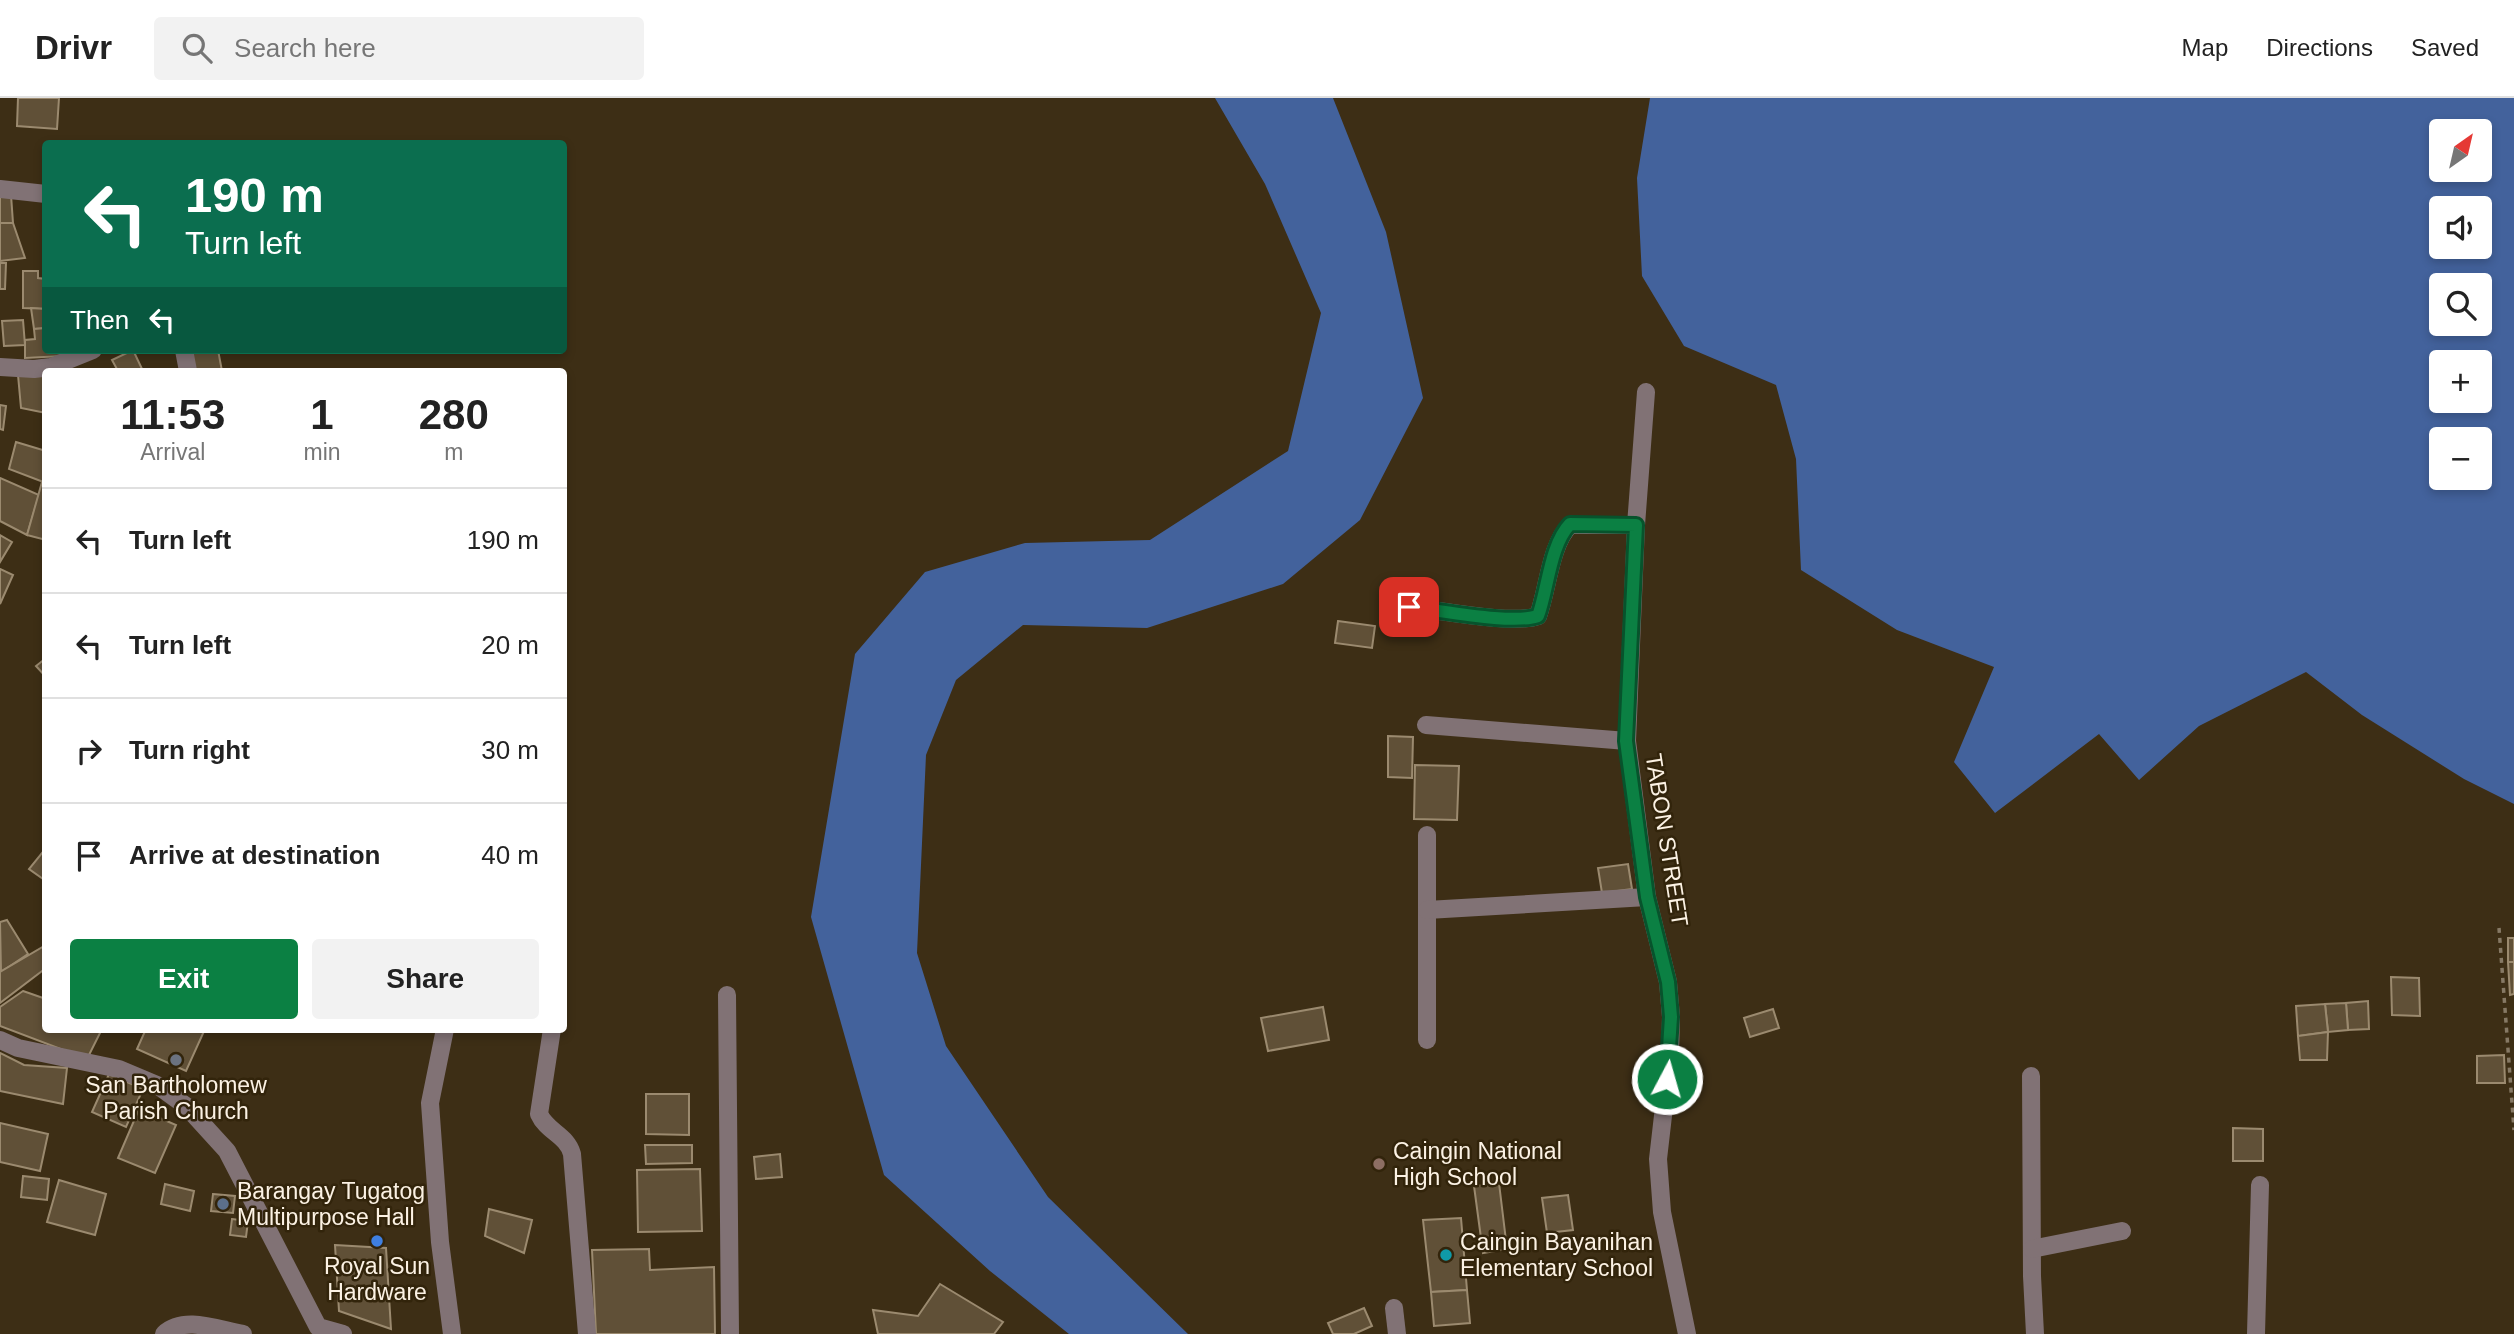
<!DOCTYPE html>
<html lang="en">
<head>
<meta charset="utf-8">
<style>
  body { margin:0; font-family:Arial,sans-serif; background:#f2f2f2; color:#222; height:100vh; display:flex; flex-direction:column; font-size:26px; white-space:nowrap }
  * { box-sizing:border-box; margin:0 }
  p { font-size:23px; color:#767676 }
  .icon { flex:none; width:38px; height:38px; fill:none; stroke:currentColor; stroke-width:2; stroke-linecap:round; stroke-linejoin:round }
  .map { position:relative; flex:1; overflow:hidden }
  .sheet { position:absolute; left:42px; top:270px; width:525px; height:665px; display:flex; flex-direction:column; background:#fff; border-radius:7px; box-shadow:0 4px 10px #0003 }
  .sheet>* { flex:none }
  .banner { position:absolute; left:42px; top:42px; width:525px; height:214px; border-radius:7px; box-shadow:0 4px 10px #0003; background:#0b6e4f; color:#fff; overflow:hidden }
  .needle { width:46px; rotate:34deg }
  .buttons { position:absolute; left:2429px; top:21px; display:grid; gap:14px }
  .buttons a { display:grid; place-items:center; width:63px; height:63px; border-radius:7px; background:#fff; box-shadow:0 4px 10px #0003; font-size:35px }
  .pin { position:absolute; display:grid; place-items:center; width:60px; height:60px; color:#fff; margin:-30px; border-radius:14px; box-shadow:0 4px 10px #0006 }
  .me { position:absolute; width:77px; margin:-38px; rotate:6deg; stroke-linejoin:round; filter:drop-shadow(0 0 5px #0008) }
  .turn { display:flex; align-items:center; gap:24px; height:147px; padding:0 28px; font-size:32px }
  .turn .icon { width:91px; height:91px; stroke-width:2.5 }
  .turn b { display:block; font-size:49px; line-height:60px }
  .then { display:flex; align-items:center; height:66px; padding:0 28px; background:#0003; gap:14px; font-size:26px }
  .eta { display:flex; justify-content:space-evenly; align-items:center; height:119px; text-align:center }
  .eta b { font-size:42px; font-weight:600; line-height:49px }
  .button { display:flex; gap:14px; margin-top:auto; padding:14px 28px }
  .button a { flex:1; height:80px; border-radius:7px; background:#0b8043; color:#fff; font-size:28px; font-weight:600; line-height:80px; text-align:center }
  .button a+a { background:#f2f2f2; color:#222 }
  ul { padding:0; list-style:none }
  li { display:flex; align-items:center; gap:21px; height:105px; padding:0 28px; border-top:2px solid #e0e0e0 }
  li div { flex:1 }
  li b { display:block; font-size:26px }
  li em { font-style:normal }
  header { display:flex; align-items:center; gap:42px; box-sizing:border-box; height:98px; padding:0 35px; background:#fff; border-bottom:2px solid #e0e0e0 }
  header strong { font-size:33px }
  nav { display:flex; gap:38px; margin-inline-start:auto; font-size:24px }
  .search { width:490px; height:63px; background:#f2f2f2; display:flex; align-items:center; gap:18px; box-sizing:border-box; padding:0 24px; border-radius:7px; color:#767676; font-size:26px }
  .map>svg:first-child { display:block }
  .water { fill:#43629c; fill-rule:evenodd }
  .building { fill:#605037; stroke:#9b8a6f; stroke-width:2 }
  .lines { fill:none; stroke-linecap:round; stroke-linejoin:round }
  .path { stroke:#867965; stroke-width:3.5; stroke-dasharray:5 5; stroke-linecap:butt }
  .minor { stroke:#817275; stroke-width:18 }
  .route-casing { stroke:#07532c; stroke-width:18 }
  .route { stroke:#0b8043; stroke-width:12 }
  .worship-dot { fill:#6b7280; stroke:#32240b; stroke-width:2.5 }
  .education-dot { fill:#8d6e63; stroke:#32240b; stroke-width:2.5 }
  .service-dot { fill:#5c6f8a; stroke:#32240b; stroke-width:2.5 }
  .shop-dot { fill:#3f7fe0; stroke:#32240b; stroke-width:2.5 }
  .culture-dot { fill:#0f9aa8; stroke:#32240b; stroke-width:2.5 }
  .labels { text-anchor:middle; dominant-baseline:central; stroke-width:5; stroke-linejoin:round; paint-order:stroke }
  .street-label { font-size:23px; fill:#fcf2e4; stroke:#32240b }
  .poi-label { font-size:23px; fill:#fcf2e4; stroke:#32240b; text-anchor:start }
</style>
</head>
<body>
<header>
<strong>Drivr</strong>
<div class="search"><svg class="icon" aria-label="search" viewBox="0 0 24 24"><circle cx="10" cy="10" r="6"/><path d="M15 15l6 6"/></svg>Search here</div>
<nav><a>Map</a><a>Directions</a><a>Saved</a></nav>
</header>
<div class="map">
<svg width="2514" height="1236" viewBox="0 0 2514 1236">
  <rect width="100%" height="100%" fill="#3d2e15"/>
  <g class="water">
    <path d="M 1215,0 L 1333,0 L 1386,134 L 1423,300 L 1360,422 L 1283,486 L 1147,530 L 1023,527 L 956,582 L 926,657 L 917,855 L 946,948 L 1048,1099 L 1188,1236 L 1069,1236 L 990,1173 L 884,1077 L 811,819 L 855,556 L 925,474 L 1025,445 L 1150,442 L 1288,353 L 1321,215 L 1265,86 Z"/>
    <path d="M 1650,0 L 2514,0 L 2514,706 L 2464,681 L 2362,617 L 2306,574 L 2199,628 L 2139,682 L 2099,636 L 1995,715 L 1954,664 L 1994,569 L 1897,532 L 1801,472 L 1796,361 L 1776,287 L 1684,248 L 1642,178 L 1637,80 ZM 2441,33 L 2480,33 L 2480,72 L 2441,72 ZM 2441,110 L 2480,110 L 2480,149 L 2441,149 ZM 2441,187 L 2480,187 L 2480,226 L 2441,226 ZM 2441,264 L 2480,264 L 2480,303 L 2441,303 ZM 2441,341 L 2480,341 L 2480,380 L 2441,380 Z"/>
  </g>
  <g class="building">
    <path d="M 18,0 L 59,0 L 57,31 L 17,28 Z"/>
    <path d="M 0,97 L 11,97 L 13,125 L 0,125 Z"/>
    <path d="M 0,125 L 13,125 L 25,160 L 0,163 Z"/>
    <path d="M 0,165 L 6,165 L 5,191 L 0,191 Z"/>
    <path d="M 23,173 L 38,173 L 38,180 L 46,181 L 46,211 L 23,210 Z"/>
    <path d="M 31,210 L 46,211 L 46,230 L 34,231 Z"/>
    <path d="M 23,222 L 25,247 L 4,248 L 2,223 Z"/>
    <path d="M 46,230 L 46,252 L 63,252 L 63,258 L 25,260 L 25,242 L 35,241 L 34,231 Z"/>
    <path d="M 133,252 L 143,273 L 118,273 L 112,262 Z"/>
    <path d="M 190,252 L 218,252 L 222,273 L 194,273 Z"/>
    <path d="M 46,274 L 46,315 L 21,310 L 18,277 Z"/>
    <path d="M 0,307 L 6,308 L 3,332 L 0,331 Z"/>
    <path d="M 16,344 L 46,353 L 46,385 L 9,371 Z"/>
    <path d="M 0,380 L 39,397 L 27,437 L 0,423 Z"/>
    <path d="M 42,384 L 46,385 L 46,442 L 27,437 Z"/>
    <path d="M 0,437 L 12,444 L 0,464 Z"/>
    <path d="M 0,471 L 13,477 L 0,506 Z"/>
    <path d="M 1338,523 L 1375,528 L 1372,550 L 1335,545 Z"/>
    <path d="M 46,560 L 46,579 L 36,568 Z"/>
    <path d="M 1388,638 L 1413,639 L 1412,680 L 1388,679 Z"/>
    <path d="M 1415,667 L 1459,668 L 1457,722 L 1414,721 Z"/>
    <path d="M 46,750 L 46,783 L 29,771 Z"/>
    <path d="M 1628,766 L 1632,791 L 1602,795 L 1598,770 Z"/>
    <path d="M 7,822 L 28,856 L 1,874 L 0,824 Z"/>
    <rect x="2508" y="840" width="6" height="24"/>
    <path d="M 46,847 L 46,870 L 0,905 L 0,874 Z"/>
    <path d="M 2508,864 L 2514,864 L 2514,896 L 2510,897 Z"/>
    <path d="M 2391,879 L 2419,880 L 2420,918 L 2392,917 Z"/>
    <path d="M 23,893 L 46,901 L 46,931 L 102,931 L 87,961 L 0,928 L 0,909 Z"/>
    <path d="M 2368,903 L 2369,931 L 2348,932 L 2346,905 Z"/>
    <path d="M 2346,905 L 2348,932 L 2328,934 L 2325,906 Z"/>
    <path d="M 2325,906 L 2328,934 L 2298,938 L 2296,908 Z"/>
    <path d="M 1323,909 L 1329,942 L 1268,953 L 1261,920 Z"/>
    <path d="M 1773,911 L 1779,930 L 1750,939 L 1744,920 Z"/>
    <path d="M 146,931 L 205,931 L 186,973 L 137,951 Z"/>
    <path d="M 2328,934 L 2327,962 L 2300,962 L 2298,938 Z"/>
    <path d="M 0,955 L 24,967 L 67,970 L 63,1006 L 0,993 Z"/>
    <path d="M 2504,957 L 2505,985 L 2477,985 L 2477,958 Z"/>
    <path d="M 109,976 L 143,991 L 126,1029 L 92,1014 Z"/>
    <path d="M 646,996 L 689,996 L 689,1037 L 646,1036 Z"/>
    <path d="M 139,1011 L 176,1027 L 155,1075 L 118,1060 Z"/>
    <path d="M 0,1025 L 48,1036 L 40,1073 L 0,1064 Z"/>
    <path d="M 2233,1030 L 2263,1031 L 2263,1063 L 2233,1063 Z"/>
    <path d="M 645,1047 L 692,1047 L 692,1065 L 646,1066 Z"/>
    <path d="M 780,1056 L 782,1079 L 756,1081 L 754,1059 Z"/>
    <path d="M 700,1071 L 702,1133 L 638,1134 L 637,1072 Z"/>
    <path d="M 23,1078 L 49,1081 L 47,1102 L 21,1099 Z"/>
    <path d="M 59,1082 L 106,1096 L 95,1137 L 47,1124 Z"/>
    <path d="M 1499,1085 L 1507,1151 L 1483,1155 L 1474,1088 Z"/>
    <path d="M 165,1086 L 194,1093 L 190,1113 L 161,1106 Z"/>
    <path d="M 213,1096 L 235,1098 L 233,1115 L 211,1113 Z"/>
    <path d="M 1568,1097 L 1573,1132 L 1547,1135 L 1542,1100 Z"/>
    <path d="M 489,1111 L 532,1122 L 524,1155 L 485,1138 Z"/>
    <path d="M 1461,1120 L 1467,1192 L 1431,1194 L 1423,1122 Z"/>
    <path d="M 232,1121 L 248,1123 L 246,1139 L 230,1137 Z"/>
    <path d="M 335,1147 L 386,1150 L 391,1231 L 339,1213 Z"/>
    <path d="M 649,1151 L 650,1172 L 714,1169 L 715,1236 L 596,1236 L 592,1152 Z"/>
    <path d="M 940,1186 L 1003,1224 L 994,1236 L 878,1236 L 873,1212 L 918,1218 Z"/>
    <path d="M 1467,1192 L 1470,1225 L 1434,1228 L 1431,1194 Z"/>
    <path d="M 1364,1210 L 1372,1228 L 1354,1236 L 1333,1236 L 1328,1225 Z"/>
  </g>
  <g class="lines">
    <path class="path" d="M 2499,830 L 2514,1032"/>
    <g class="minor">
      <path d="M 0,91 L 46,96"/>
      <path d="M 184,252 L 188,273"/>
      <path d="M 0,269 L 34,271 L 51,269 L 93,252"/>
      <path d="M 1646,294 L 1636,427 L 1627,643 L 1647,799 L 1668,884 L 1671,919 L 1670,957 L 1658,1061 L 1662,1114 L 1687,1236"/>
      <path d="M 1409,509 C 1439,512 1512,527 1538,518 C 1548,491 1550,447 1570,427 L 1636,427"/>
      <path d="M 1426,627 L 1627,643"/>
      <path d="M 1427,737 L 1427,942"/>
      <path d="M 1427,812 L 1647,799"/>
      <path d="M 727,897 L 730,1236"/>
      <path d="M 445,931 L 430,1005 L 440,1144 L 452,1236"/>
      <path d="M 552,931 L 539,1016 C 547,1034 567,1037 572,1056 L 587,1236"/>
      <path d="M 0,942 L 18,950 L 119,971 L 157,987 L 186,1008 L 227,1053 L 318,1229 L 343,1236"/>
      <path d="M 2031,978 L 2032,1178 L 2035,1236"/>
      <path d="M 2032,1151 L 2122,1133"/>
      <path d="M 1394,1210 L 1397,1236"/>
      <path d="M 164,1236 C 184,1217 219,1232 243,1236"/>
      <path d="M 2256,1236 L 2260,1087"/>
    </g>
  </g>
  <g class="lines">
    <g class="route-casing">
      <path id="route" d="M 1409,509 C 1440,512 1512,527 1538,518 C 1548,491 1550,447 1570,426 L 1636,427 L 1626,643 L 1647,799 L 1668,884 L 1671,919 L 1667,981"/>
    </g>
    <use href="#route" class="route"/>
  </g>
  <circle class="worship-dot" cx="176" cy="962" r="7"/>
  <circle class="education-dot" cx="1379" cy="1066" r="7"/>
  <circle class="service-dot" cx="223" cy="1106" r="7"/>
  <circle class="shop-dot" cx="377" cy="1143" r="7"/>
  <circle class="culture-dot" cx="1446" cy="1157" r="7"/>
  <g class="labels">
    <g class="street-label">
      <text transform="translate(1667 742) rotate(81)">TABON STREET</text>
    </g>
    <g class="poi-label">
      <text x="176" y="987" text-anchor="middle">San Bartholomew<tspan x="176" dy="26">Parish Church</tspan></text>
      <text x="1393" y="1053">Caingin National<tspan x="1393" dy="26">High School</tspan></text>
      <text x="237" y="1093">Barangay Tugatog<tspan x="237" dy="26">Multipurpose Hall</tspan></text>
      <text x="1460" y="1144">Caingin Bayanihan<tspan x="1460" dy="26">Elementary School</tspan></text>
      <text x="377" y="1168" text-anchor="middle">Royal Sun<tspan x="377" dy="26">Hardware</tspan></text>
    </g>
  </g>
</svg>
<div class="buttons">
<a><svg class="needle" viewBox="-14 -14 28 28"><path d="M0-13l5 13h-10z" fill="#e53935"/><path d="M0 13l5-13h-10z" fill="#767676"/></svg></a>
<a><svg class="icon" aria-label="sound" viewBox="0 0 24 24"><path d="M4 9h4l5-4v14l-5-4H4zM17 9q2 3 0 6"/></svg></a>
<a><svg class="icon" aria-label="search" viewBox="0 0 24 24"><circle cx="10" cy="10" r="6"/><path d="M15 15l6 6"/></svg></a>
<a>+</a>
<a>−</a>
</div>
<div class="pin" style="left:1409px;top:509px;background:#d93025"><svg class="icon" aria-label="arrive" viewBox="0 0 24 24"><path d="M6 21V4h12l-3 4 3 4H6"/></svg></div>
<svg class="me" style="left:1667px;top:981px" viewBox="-20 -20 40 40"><circle r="17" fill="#0b8043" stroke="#fff" stroke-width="3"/><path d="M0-11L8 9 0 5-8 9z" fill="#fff"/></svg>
<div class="banner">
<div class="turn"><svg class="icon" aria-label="left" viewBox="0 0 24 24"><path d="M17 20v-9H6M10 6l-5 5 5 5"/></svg><div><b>190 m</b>Turn left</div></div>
<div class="then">Then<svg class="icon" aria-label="left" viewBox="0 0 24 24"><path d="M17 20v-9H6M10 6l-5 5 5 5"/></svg></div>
</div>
<section class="sheet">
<div class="eta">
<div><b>11:53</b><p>Arrival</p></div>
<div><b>1</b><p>min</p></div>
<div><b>280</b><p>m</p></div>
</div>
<ul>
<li><svg class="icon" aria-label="left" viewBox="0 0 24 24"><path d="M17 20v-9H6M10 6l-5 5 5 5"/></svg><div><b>Turn left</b></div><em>190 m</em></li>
<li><svg class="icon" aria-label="left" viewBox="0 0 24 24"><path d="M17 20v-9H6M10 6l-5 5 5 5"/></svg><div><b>Turn left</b></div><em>20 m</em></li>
<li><svg class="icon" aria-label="right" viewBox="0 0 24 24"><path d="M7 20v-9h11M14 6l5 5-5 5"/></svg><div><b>Turn right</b></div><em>30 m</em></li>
<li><svg class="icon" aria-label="arrive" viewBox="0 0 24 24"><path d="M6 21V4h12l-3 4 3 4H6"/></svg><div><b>Arrive at destination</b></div><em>40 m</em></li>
</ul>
<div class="button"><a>Exit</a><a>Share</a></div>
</section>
</div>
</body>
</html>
